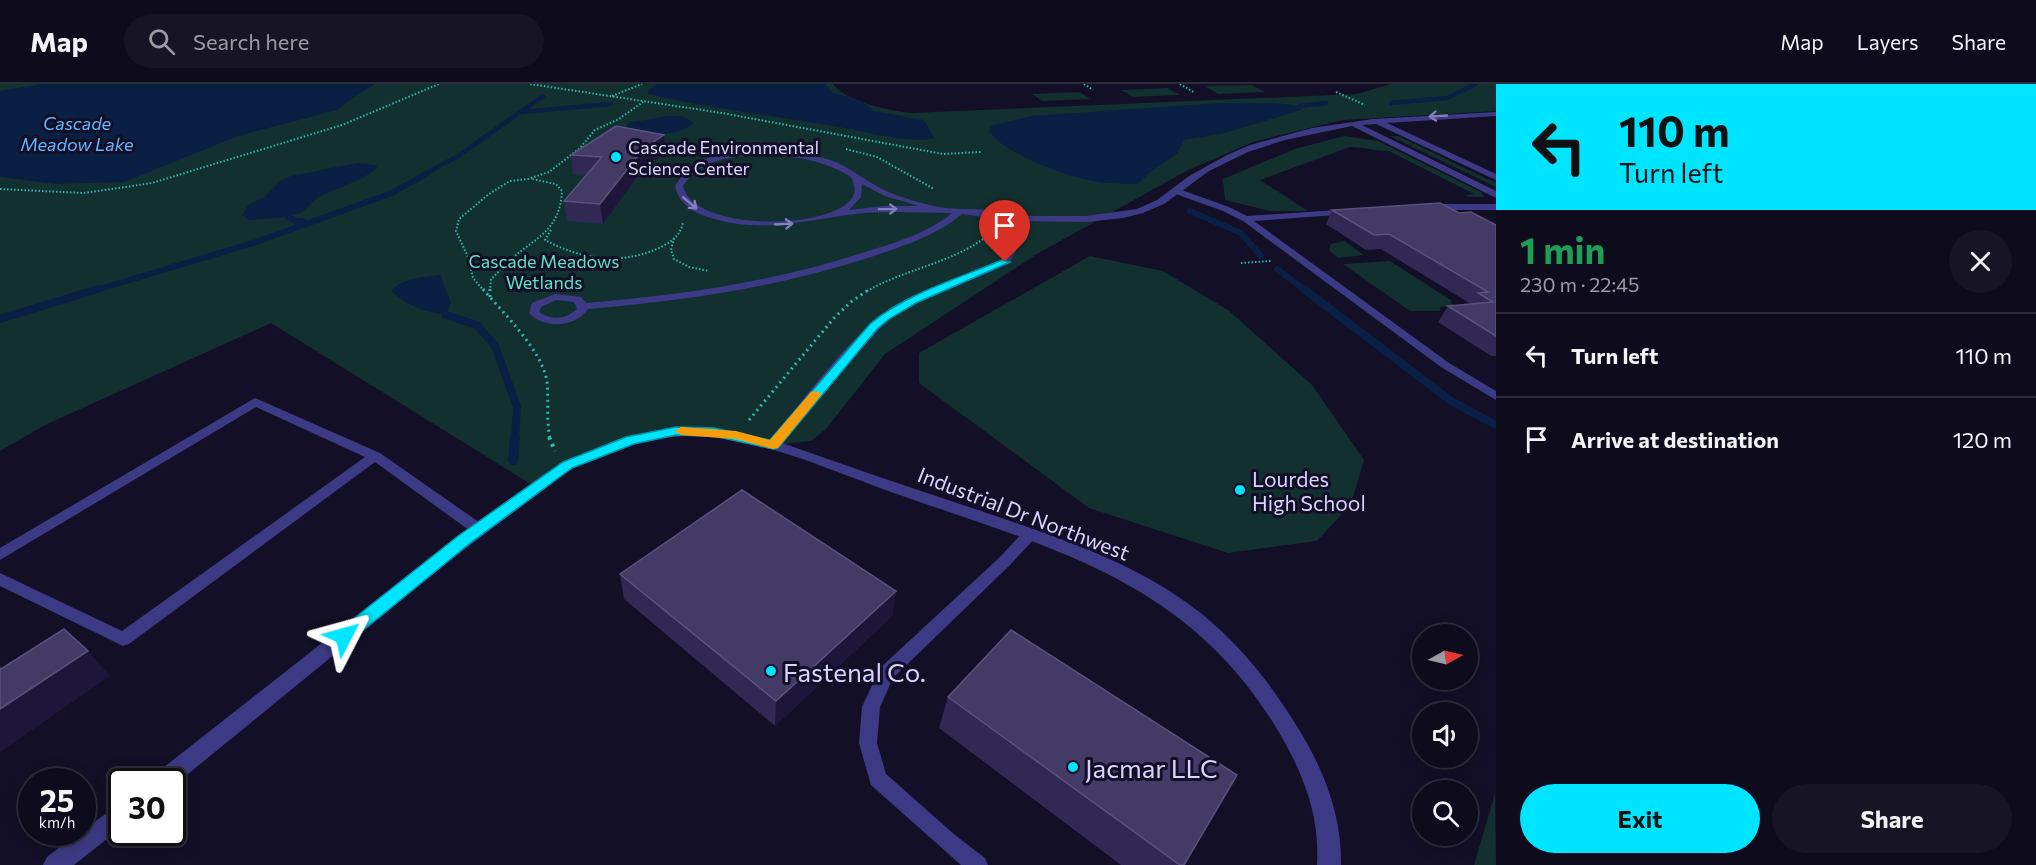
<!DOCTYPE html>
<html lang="en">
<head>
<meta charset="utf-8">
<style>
  body { margin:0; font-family:Commissioner,sans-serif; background:#171425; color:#f1f3f6; height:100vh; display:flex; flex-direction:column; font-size:22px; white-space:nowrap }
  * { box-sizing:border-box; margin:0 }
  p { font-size:20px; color:#9b9ba3 }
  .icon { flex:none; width:33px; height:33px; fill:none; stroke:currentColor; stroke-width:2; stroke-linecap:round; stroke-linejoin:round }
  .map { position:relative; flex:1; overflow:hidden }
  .side { display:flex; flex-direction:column; background:#0e0b1c; width:540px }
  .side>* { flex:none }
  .hud { background:#00e5ff; color:#111; overflow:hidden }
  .needle { width:39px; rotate:82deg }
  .tools { position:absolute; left:1412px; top:540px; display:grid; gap:12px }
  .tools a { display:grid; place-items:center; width:66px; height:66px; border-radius:50%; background:#0e0b1c; box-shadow:0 3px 15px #0003,0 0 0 2px #2e2b3b; font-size:30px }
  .speed { position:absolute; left:18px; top:684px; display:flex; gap:12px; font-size:30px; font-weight:700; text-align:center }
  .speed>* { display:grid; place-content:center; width:78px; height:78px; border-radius:50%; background:#0e0b1c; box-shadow:0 3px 15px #0003,0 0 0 2px #2e2b3b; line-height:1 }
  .speed small { font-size:15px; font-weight:400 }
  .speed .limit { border:3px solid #111; border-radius:9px; background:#fff; color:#111 }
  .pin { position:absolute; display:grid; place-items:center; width:51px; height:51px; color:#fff; margin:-62px -26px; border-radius:50% 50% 50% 0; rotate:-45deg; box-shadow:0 0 6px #0007 }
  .pin .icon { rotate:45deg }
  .me { position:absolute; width:66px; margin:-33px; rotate:51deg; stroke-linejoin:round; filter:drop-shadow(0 0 4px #0008) }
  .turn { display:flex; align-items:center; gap:21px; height:126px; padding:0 24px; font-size:27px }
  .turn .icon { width:78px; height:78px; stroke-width:2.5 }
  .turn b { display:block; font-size:42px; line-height:51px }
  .round { display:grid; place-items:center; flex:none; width:63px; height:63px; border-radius:32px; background:#171425 }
  .headline { display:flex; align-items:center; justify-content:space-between; height:102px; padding:0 24px }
  h1 { font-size:36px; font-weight:700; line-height:45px; color:#1e9e55 }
  .button { display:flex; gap:12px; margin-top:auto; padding:12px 24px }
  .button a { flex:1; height:69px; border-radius:36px; background:#00e5ff; color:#111; font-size:24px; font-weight:700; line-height:69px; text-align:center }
  .button a+a { background:#171425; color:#f1f3f6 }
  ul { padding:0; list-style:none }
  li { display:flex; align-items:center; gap:18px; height:84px; padding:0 24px; border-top:2px solid #2e2b3b }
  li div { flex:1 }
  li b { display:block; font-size:22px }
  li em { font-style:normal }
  header { display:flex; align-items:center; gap:36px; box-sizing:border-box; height:84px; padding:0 30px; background:#0e0b1c; border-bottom:2px solid #2e2b3b }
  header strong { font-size:28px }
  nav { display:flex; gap:33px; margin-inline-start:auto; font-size:21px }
  .search { width:420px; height:54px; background:#171425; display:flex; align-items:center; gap:15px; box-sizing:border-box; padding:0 21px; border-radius:33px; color:#9b9ba3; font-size:22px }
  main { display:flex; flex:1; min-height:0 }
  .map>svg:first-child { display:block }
  .green { fill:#12302f }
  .water { fill:#0a1f44 }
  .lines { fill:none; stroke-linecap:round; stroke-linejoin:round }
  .stream-far3 { stroke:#0a1f44; stroke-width:4.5 }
  .stream-far2 { stroke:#0a1f44; stroke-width:6 }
  .stream-far1 { stroke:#0a1f44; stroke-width:8 }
  .stream { stroke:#0a1f44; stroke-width:10 }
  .path-far2 { stroke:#2fb8b0; stroke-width:2; stroke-dasharray:1.5 2; stroke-linecap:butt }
  .path-far1 { stroke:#2fb8b0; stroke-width:3; stroke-dasharray:2 4; stroke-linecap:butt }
  .path { stroke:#2fb8b0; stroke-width:4; stroke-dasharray:3 4.5; stroke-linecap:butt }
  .lane { fill:#3d3a85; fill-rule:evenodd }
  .street { fill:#3d3a85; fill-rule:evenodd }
  .wall { fill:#312854 }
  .shaded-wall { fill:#1d163a }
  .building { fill:#433a66; stroke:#5a527e; stroke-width:1.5 }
  .oneway { stroke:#837fbc }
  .route { fill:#00e5ff; stroke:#0095a6; stroke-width:1.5 }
  .slow { fill:#f59e0b }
  .poi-dot { fill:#00e5ff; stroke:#130f26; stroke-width:2 }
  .labels { text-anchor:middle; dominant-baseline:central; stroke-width:6; stroke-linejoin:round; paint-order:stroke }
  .far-water-label { font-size:18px; font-style:italic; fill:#62b6ff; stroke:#130f26 }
  .far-poi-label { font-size:18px; fill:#d9d4ff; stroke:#130f26; text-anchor:start }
  .far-park-label { font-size:18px; fill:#5fe0c0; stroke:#130f26 }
  .poi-label { font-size:21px; fill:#d9d4ff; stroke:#130f26; text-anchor:start }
  .street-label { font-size:21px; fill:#d9d4ff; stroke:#130f26 }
  .near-poi-label { font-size:26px; fill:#d9d4ff; stroke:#130f26; text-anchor:start }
</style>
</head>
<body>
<header>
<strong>Map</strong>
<div class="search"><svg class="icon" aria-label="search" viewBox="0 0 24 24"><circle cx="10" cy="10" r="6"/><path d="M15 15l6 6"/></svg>Search here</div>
<nav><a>Map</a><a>Layers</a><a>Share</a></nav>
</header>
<main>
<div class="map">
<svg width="1496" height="781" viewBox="0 0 1496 781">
  <rect width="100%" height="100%" fill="#130f26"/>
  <g class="green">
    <path d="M 0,0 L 833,0 C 848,19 888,26 911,29 L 1357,10 L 1391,0 L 1496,0 L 1496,27 L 1343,36 L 1256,57 L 1188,86 L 1037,170 L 885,270 L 826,345 L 811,357 L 773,361 L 699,347 L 605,365 L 534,402 L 271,239 L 45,341 L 0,367 Z"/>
    <path d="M 1251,1 L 1265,8 L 1218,10 L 1205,2 Z"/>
    <path d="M 1168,4 L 1180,11 L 1133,13 L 1121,6 Z"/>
    <path d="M 1080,8 L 1090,15 L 1042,17 L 1032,10 Z"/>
    <path d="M 1344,52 L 1378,57 L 1481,108 L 1484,113 L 1468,113 L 1466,111 L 1474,110 L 1389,67 C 1376,67 1363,63 1350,63 L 1260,96 L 1308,127 L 1270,127 L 1225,116 L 1223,95 L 1295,65 Z"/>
    <path d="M 1390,52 L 1398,52 L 1496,99 L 1496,103 Z"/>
    <path d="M 1344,157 L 1364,171 L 1338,174 L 1329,166 L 1331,160 Z"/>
    <path d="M 1090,172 L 1163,187 L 1228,226 L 1312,301 L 1364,376 L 1351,420 L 1317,457 L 1228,469 L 1089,424 L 919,299 L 919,269 Z"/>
    <path d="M 1390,177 L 1452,217 L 1450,218 L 1455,222 L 1440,223 L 1440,227 L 1410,227 L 1343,180 Z"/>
    <path d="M 1495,710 L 1496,781 L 1474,781 Z"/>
  </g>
  <g class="water">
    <path d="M 42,0 L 375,0 L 357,11 L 337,26 L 238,52 L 124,98 L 56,100 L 0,93 L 0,7 Z"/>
    <path d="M 657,0 L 825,0 L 833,9 L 860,16 L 874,27 L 924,36 L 934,54 C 915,61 856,46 834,42 C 772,32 710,24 648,10 L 648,6 Z"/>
    <path d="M 1220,19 L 1277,19 L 1300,22 L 1301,26 L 1225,49 L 1184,56 L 1177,70 L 1150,88 L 1138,100 C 1123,100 1108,100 1092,97 C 1065,92 1004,70 989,47 L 990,42 L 1031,32 Z"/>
    <path d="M 668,32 L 682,32 L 694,39 C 681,53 643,53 627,43 L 628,39 Z"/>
    <path d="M 357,79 L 376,81 L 377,84 L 363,94 L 318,113 L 302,128 L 288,133 L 249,136 L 242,131 L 249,120 L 264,113 L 280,97 L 291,92 Z"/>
    <path d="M 440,191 L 451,218 L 446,231 C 424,228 407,222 391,207 C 402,194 423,193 440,191 Z"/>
  </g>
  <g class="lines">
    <g class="stream-far3">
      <path d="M 1391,19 L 1447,14 L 1476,0"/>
      <path d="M 1300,22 L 1326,19"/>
      <path d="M 521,28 L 611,20"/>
      <path d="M 423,91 L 458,72 L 543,12"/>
    </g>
    <g class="stream-far2">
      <path d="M 1190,127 L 1241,149 L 1261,172"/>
      <path d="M 288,133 L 295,137 L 303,137"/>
      <path d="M 1277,185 L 1306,207"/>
      <path d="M 93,207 L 256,158 L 392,109 L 426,90"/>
    </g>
    <g class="stream-far1">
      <path d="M 1304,205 L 1451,317 L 1496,341"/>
      <path d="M 446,231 L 477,241 L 495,262 L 517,323 L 515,354"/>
      <path d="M 0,235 L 98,205"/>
    </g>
    <path class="stream" d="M 513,376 L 515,353"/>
    <g class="path-far2">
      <path d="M 530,0 L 722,29 L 943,70 L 981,68"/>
      <path d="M 1084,0 L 1093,6"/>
      <path d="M 1180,0 L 1195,9"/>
      <path d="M 1336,8 L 1365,21"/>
      <path d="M 612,12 L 642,0"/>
      <path d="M 661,62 L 685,71"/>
      <path d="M 846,65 L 877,73 L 934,105"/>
      <path d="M 0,105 L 84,109 L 152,99 L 342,41 L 439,0"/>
      <path d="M 551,146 L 545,156 C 582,176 624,182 663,162 C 673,157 681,150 683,138"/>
      <path d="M 674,154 L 671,166 L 674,175 L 689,183 L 709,187"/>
      <path d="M 1241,179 L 1271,177"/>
      <path d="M 484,207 L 473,194 L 468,173 L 456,147 L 459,135 L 489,110 L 510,97 L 528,95 L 549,88 L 580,64 L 595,46 L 619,35 L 643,18"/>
      <path d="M 490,207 L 491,195 C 498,189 504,181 511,175 C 537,153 560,146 562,107 L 556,100 L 532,95"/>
      <path d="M 867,207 C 907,184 955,179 991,149"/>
    </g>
    <g class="path-far1">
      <path d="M 483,205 C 503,229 543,267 547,298 C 549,316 546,336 550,354"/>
      <path d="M 490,213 L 490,205"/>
      <path d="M 749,336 L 834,234 L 852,217 L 870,205"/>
    </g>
    <path class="path" d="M 549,353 L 555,367"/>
    <g class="lane">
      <path d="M 746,67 C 777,67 809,67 838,79 C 853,86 866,97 882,105 C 899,113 920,119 939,123 C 960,127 999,122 1016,134 L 1012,137 L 962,130 C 936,152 903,162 871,173 C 779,203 684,217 588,225 C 575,244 544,245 529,229 L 532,219 L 555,210 L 581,213 L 586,219 C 681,211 774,198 865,168 C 895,159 928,149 952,129 C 924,129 895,127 865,129 C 810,134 767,151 711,134 C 694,129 679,120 675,102 C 694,73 714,71 746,67 ZM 770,71 C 799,73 826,77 851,93 C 853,98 856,104 854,110 C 842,146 694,150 683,102 C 703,72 736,72 770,71 ZM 862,100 L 885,112 L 919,122 L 884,122 L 849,126 L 861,113 ZM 556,216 L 574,218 L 577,225 C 566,235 552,237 539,228 L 541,223 Z"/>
      <path d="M 1173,105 L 1179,105 L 1229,123 L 1247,132 L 1353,125 L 1353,129 L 1350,130 L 1254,137 L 1449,279 L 1496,307 L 1496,316 L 1441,283 L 1243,137 L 1223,127 L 1173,109 Z"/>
      <path d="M 1496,120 L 1496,126 L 1432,126 L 1428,123 L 1432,120 Z"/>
      <path d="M 255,314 L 380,369 L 483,441 L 485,445 L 483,449 L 473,449 L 375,378 L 129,560 L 123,562 L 0,502 L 0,489 L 122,547 L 365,373 L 256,323 L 0,476 L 0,464 Z"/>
      <path d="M 1030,445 L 1035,446 L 1037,450 L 1035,454 L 1010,481 L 893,594 L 880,623 L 877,659 L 886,690 L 955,751 L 985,774 L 988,781 L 961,781 L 871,701 L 859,659 L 862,623 L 880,584 L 1000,473 L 1025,446 Z"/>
    </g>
    <g class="street">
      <path d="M 1496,28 L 1496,32 L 1387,39 L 1496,90 L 1496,96 L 1376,40 L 1362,41 L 1496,107 L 1496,114 L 1352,42 L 1285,56 L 1248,68 L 1209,87 L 1164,120 L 1143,129 L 1123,134 L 1086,138 L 1017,137 L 1018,163 L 1009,180 L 917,219 L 889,235 L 861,265 L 782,359 C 845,381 908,403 972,424 C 1051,451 1136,477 1202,530 C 1241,562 1272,601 1298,644 C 1324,686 1342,732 1341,781 L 1317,781 C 1320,733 1304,691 1280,650 C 1189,495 1052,465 894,409 C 812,380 722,334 634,360 C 614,366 590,374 573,384 C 556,393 541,408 526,419 C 486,448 448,478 410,509 C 331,573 252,638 172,703 L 172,698 L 152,698 L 154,691 L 458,452 L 562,378 L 625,353 L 676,343 L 714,344 L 770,356 C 803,317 841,264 880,232 C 905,210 968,190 1001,176 L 1008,163 L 1009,132 L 1086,132 L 1137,125 L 1157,116 L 1189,92 L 1227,71 L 1250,61 L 1312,44 L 1373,35 Z"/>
      <path d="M 122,719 L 122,743 L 74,781 L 43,781 L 47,773 L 79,748 L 82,748 L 82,746 Z"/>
    </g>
  </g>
  <g class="wall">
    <path d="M 665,70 L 645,82 L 603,140 L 567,137 L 564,117 L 586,91 L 573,90 L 571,71 Z"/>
    <path d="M 1332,126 L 1459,129 L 1496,141 L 1496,272 L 1491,272 L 1438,238 L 1448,222 L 1471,220 L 1381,165 L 1366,166 L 1326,140 Z"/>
    <path d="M 620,490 L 896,507 L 892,532 L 775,642 L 624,515 Z"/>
    <path d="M 948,613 L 1184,781 L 1121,781 L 939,644 Z"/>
  </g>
  <g class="shaded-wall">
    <path d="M 664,51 L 665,70 L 645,82 L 603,140 L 600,120 L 644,64 Z"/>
    <path d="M 896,507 L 892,532 L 775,642 L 776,617 Z"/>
    <path d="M 88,567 L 110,592 L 0,668 L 0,625 Z"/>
  </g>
  <g class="building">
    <path d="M 616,42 L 664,51 L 644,64 L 600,120 L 564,117 L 602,73 L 571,71 Z"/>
    <path d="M 1440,119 L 1459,129 L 1471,128 L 1496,141 L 1496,252 L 1448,222 L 1493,218 L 1478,209 L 1488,208 L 1389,150 L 1374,151 L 1332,126 Z"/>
    <path d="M 742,406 L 896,507 L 776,617 L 620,490 Z"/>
    <path d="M 64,545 L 88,567 L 0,625 L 0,584 L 1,585 Z"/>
    <path d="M 1011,546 L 1237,691 L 1184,781 L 1180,781 L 948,613 Z"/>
  </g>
  <defs><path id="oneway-shaft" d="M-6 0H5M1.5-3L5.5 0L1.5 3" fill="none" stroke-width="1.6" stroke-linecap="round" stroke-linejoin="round" transform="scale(1.5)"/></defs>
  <g class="oneway">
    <use href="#oneway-shaft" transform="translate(1438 32) rotate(177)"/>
    <use href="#oneway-shaft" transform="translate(690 119) rotate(40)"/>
    <use href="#oneway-shaft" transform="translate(888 125) rotate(-1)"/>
    <use href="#oneway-shaft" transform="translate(784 140) rotate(-3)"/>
  </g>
  <path class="route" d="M 1002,176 L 1010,178 L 916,219 L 889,235 L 877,245 L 778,364 L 773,365 L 714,352 L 676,351 L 634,360 L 572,384 L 469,460 L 350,557 L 344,559 L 338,557 L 335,552 L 338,547 L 458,452 L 563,378 L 626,353 L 676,343 L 714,344 L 770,356 L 870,240 C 907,209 957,195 1002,176 Z"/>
  <path class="slow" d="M 816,307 L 822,310 L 778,364 L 773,365 L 736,355 L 681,351 L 675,347 L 681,343 L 736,347 L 770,356 L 811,308 Z"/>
  <g class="poi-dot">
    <circle cx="616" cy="73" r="6"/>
    <circle cx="1240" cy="406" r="6"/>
    <circle cx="771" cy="587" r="6"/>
    <circle cx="1073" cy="683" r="6"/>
  </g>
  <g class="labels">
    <g class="far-water-label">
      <text x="77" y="39">Cascade<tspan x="77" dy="21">Meadow Lake</tspan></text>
    </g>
    <g class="far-poi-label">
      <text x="628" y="63">Cascade Environmental<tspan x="628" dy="21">Science Center</tspan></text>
    </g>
    <g class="far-park-label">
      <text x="544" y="177">Cascade Meadows<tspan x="544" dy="21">Wetlands</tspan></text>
    </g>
    <g class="poi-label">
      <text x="1252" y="394">Lourdes<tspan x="1252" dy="24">High School</tspan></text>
    </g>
    <g class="street-label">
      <text transform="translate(1024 429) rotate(21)">Industrial Dr Northwest</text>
    </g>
    <g class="near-poi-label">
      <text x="783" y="587">Fastenal Co.</text>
      <text x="1085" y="683">Jacmar LLC</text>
    </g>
  </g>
</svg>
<div class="tools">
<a><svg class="needle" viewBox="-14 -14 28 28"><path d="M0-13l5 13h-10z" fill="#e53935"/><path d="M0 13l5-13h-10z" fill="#9b9ba3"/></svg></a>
<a><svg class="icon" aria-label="sound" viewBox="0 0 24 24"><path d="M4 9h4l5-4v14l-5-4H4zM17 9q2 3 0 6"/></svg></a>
<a><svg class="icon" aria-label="search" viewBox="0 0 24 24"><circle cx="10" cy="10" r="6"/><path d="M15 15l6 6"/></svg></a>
</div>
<div class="speed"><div>25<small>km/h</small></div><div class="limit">30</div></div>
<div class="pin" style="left:1005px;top:178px;background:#d93025"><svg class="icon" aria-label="arrive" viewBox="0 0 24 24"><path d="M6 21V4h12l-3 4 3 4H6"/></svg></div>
<svg class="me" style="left:344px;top:552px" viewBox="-20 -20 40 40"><path d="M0-17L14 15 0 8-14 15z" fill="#00e5ff" stroke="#fff" stroke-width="4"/></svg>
</div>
<section class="side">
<div class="hud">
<div class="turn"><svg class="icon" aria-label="left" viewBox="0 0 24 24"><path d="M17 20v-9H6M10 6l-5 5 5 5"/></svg><div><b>110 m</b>Turn left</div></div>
</div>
<div class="headline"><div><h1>1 min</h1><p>230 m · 22:45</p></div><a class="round"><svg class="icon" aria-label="close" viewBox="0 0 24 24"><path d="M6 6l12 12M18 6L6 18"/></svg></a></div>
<ul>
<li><svg class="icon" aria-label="left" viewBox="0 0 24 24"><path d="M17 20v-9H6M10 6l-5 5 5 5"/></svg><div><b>Turn left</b></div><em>110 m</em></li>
<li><svg class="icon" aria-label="arrive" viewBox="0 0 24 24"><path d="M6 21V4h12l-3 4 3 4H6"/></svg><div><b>Arrive at destination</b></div><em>120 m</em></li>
</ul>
<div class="button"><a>Exit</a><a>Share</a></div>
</section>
</main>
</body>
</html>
